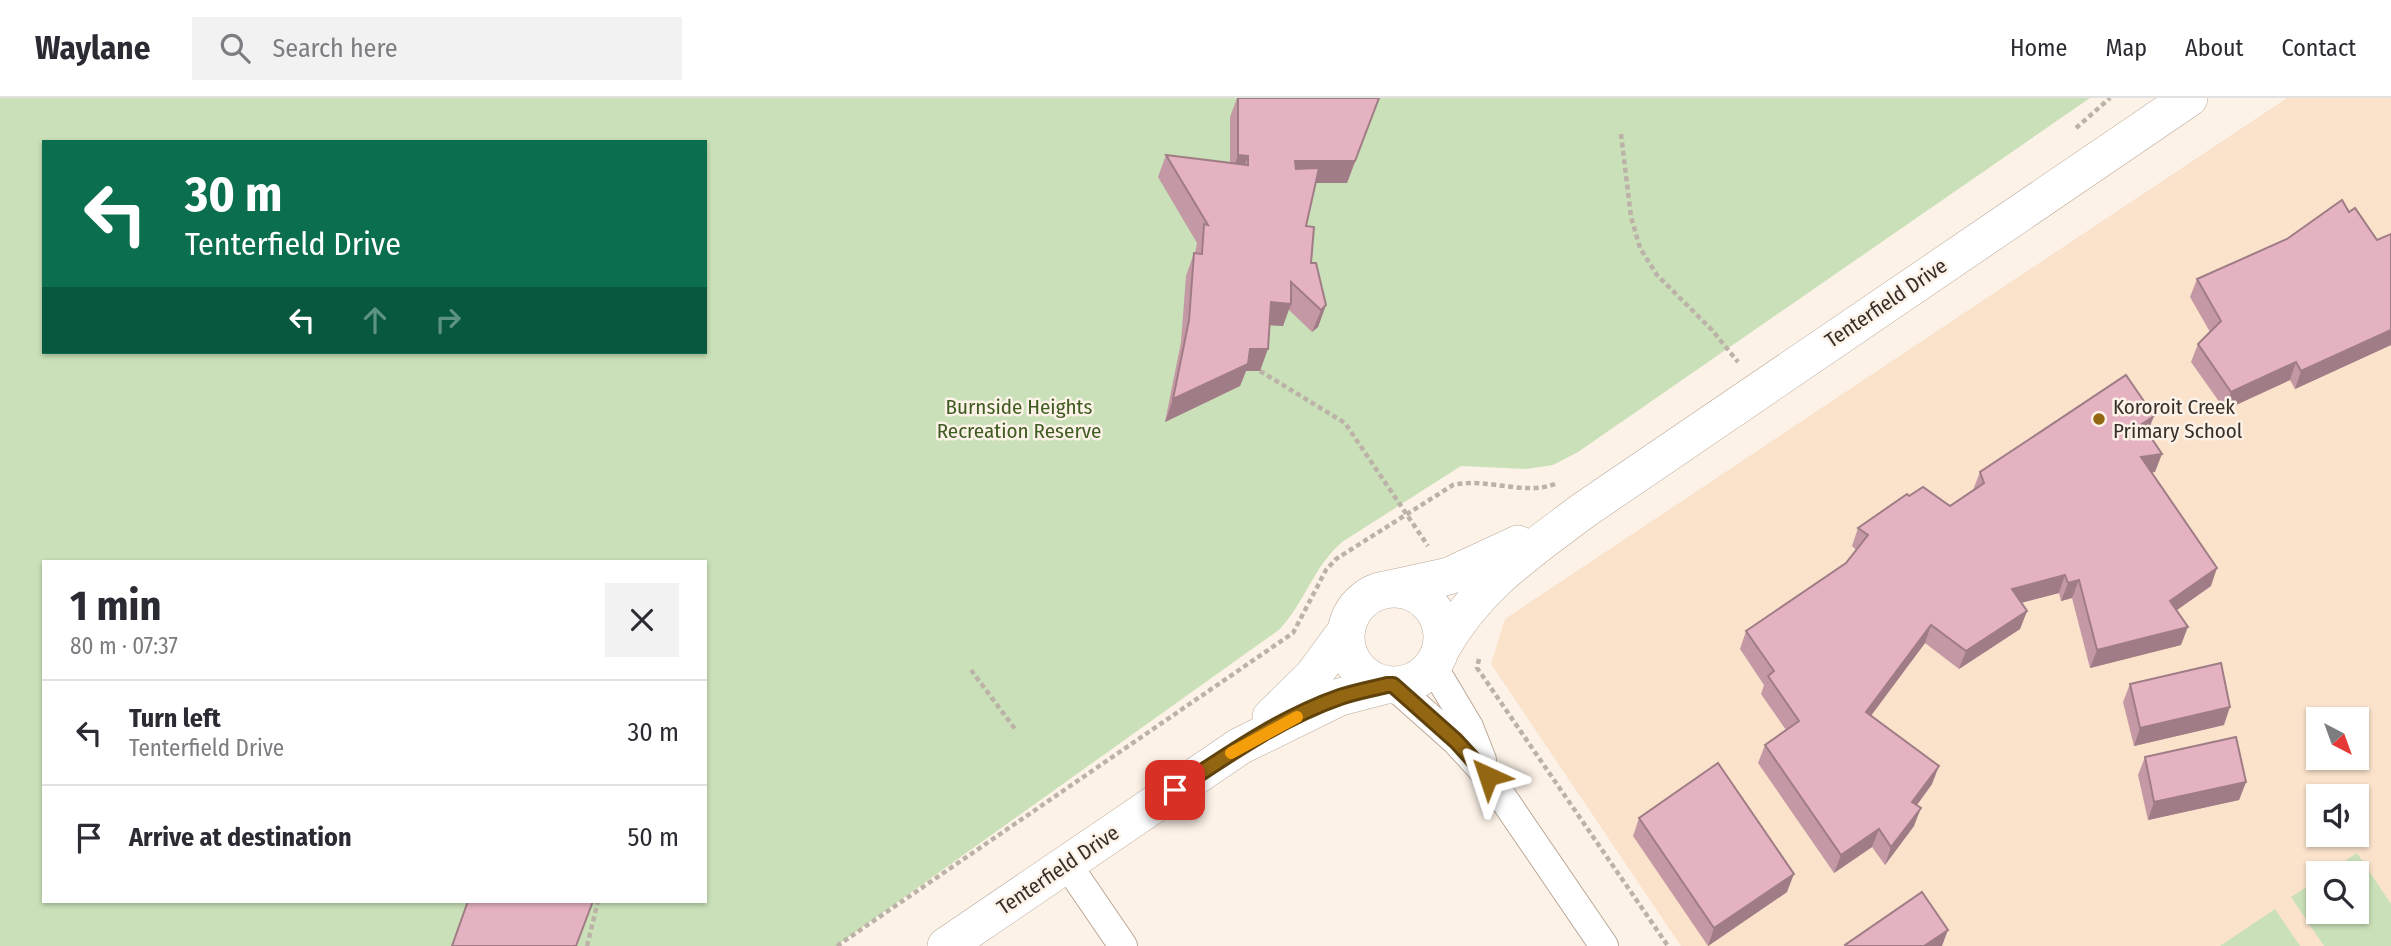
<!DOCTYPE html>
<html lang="en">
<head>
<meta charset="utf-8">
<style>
  body { margin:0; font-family:"Fira Sans Condensed",sans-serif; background:#f2f2f3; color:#2b2b33; height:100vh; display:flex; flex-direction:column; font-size:26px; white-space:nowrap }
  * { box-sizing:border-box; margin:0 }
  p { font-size:23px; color:#7c7c81 }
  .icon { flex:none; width:38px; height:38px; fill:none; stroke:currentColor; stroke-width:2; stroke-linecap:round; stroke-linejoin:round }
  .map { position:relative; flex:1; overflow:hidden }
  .details { position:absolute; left:42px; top:462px; width:665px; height:343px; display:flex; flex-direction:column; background:#fff; border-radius:0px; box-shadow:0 2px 5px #0004 }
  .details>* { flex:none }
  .guide { position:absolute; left:42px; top:42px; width:665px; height:214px; border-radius:0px; box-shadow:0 2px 5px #0004; background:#0b6e4f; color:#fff; overflow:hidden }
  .needle { width:46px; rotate:139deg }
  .tools { position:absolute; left:2306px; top:609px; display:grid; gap:14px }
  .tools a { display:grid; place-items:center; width:63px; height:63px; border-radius:0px; background:#fff; box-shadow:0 2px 5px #0004; font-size:35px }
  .pin { position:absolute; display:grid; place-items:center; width:60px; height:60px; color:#fff; margin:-30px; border-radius:14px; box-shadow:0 4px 10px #0006 }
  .me { position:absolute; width:77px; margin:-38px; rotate:318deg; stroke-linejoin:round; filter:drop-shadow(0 0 5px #0008) }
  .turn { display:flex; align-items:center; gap:24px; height:147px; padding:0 28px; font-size:32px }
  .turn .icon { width:91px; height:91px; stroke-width:2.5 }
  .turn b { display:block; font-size:49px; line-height:60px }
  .lanes { display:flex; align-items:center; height:66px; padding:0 28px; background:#0003; justify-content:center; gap:35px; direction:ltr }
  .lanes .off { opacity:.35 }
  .round { display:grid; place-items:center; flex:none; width:74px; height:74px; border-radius:0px; background:#f2f2f3 }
  .overview { display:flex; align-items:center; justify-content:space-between; height:119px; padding:0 28px }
  h1 { font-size:42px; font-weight:700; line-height:52px }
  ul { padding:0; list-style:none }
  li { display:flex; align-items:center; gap:21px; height:105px; padding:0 28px; border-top:2px solid #e1e1e2 }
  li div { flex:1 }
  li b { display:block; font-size:26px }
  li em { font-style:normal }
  header { display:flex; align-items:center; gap:42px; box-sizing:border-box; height:98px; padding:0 35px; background:#fff; border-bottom:2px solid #e1e1e2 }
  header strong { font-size:33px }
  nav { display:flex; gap:38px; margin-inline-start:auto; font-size:24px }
  .search { width:490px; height:63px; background:#f2f2f3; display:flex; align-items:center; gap:18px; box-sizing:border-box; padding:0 24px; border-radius:0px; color:#7c7c81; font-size:26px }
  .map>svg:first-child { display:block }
  .built { fill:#fae2cb; fill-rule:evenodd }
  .green { fill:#c9e0b8; fill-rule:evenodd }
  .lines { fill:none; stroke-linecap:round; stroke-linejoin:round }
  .minor-casing { stroke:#baa898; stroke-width:30 }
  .tertiary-casing { stroke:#baa898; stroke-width:38 }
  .path { stroke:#bcb2a8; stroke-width:4.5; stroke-dasharray:5 3.5; stroke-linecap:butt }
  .minor { stroke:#fff; stroke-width:28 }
  .tertiary { stroke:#fff; stroke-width:37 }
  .wall { fill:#c499a5 }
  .shaded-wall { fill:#a07d86 }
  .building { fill:#e4b2c0; stroke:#a07d86; stroke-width:2 }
  .route-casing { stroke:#60420c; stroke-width:18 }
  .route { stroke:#936612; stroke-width:12 }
  .slow { stroke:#f59e0b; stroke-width:12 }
  .poi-dot { fill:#936612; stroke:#fdf2e7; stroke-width:2.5 }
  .labels { text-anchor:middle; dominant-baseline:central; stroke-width:5; stroke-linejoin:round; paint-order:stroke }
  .street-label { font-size:21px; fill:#373029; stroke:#fdf2e7 }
  .park-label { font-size:21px; fill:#3e5b21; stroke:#fdf2e7 }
  .poi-label { font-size:21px; fill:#373029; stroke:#fdf2e7; text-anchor:start }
</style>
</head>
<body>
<header>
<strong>Waylane</strong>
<div class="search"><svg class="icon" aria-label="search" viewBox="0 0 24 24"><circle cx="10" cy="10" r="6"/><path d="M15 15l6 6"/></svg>Search here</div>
<nav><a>Home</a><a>Map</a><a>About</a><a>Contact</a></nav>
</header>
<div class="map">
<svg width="2391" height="848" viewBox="0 0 2391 848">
  <rect width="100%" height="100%" fill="#fdf2e7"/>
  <path class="built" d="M 2287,0 L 2391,0 L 2391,848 L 1681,848 L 1491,566 L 1505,521 ZM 2319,621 L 2357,621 L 2357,660 L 2319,660 ZM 2319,698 L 2357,698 L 2357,737 L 2319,737 ZM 2319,775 L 2357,775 L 2357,814 L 2319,814 Z"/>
  <g class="green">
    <path d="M 0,0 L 2090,0 L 1578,354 L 1553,367 L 1526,371 L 1461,368 L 1342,444 C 1314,468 1305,504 1280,531 L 836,848 L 0,848 ZM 44,44 L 705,44 L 705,254 L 44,254 ZM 44,464 L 705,464 L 705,803 L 44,803 Z"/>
    <path d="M 2357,755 L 2391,806 L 2391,848 L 2324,848 L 2291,799 L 2319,781 L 2319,814 L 2357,814 L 2357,775 L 2327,775 Z"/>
    <path d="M 2275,811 L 2300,848 L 2220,848 Z"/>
  </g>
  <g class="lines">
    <g class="minor-casing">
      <g id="minor">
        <path d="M 1432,567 L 1469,629 L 1482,662"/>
        <path d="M 1393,587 L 1456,643 L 1488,678 L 1604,848"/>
        <path d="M 1067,766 L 1123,848"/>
      </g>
    </g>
    <g class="tertiary-casing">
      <g id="tertiary">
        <path d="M 1394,490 L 1449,478 L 1518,446"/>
        <circle cx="1394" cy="539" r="48"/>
        <path d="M 1441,551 C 1477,487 1527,455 1584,412 L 2189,0"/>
        <path d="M 1271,619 L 1313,578 L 1346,533"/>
        <path d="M 946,848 L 1240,648 L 1340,599 L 1386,587"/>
      </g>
    </g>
    <g class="path">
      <path d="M 2076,30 L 2110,0"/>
      <path d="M 1621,36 L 1631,119 L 1640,150 L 1657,177 L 1712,232 L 1738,264"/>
      <path d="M 1260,273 L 1345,325 L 1428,448"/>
      <path d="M 1479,561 L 1477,570 L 1482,577 L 1668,848"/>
      <path d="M 971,572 L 1015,631"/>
      <path d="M 587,848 L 598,803"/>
      <path d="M 837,848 L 1293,535 L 1326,472 L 1336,461 L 1453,387 C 1486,379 1522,398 1555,386"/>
    </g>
    <use href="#minor" class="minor"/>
    <use href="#tertiary" class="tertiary"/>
  </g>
  <g class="wall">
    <path d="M 1237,0 L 1379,0 L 1347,85 L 1315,85 L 1306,128 L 1311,165 L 1326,207 L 1318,229 L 1312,234 L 1288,211 L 1283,228 L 1269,227 L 1260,273 L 1246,273 L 1240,288 L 1165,324 L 1181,244 L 1186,178 L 1194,155 L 1195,155 L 1197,145 L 1158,79 L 1166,57 L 1230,65 L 1230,19 Z"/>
    <path d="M 2391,136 L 2391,247 L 2295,291 L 2290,282 L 2225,312 L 2191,264 L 2198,246 L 2210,234 L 2190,199 L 2197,181 L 2377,142 Z"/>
    <path d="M 2148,335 L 2155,374 L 2151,374 L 2211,488 L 2177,512 L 2181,547 L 2090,570 L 2072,500 L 2061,503 L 2059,495 L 2021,505 L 2027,513 L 2020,531 L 1959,571 L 1925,545 L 1871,618 L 1932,686 L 1917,707 L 1914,728 L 1885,767 L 1872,749 L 1834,775 L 1758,665 L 1765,647 L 1786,632 L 1761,596 L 1764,587 L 1740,551 L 1746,533 L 1846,465 L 1856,452 L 1852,448 L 1858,430 L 1909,398 L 1950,408 L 1973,392 L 1980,374 Z"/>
    <path d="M 2130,586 L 2224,627 L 2134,648 L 2123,604 Z"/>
    <path d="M 2145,659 L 2246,684 L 2239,702 L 2148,722 L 2138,677 Z"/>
    <path d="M 1639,720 L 1787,794 L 1708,848 L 1633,738 Z"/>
  </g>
  <g class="shaded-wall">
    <path d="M 1379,0 L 1347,85 L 1287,85 L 1295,63 Z"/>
    <path d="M 1238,57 L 1248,58 L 1240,80 L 1230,80 Z"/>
    <path d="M 1271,204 L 1291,206 L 1283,228 L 1263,227 Z"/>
    <path d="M 1326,207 L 1318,229 L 1312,234 L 1321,212 Z"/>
    <path d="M 2391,232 L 2391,247 L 2295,291 L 2301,273 Z"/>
    <path d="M 1250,251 L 1268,251 L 1260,273 L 1246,273 L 1240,288 L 1165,324 L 1173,301 Z"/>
    <path d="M 2296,264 L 2290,282 L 2225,312 L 2231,294 Z"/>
    <path d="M 2154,318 L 2147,336 L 2142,326 Z"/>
    <path d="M 2162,356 L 2155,374 L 2134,377 L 2141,359 Z"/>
    <path d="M 2217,470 L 2211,488 L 2164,521 L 2170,503 Z"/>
    <path d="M 2065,477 L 2059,495 L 2005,509 L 2012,491 Z"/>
    <path d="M 2079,482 L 2072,500 L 2061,503 L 2068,485 Z"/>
    <path d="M 2027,513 L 2020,531 L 1959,571 L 1966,553 Z"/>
    <path d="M 1931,527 L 1925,545 L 1860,632 L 1866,614 Z"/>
    <path d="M 2188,529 L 2181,547 L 2090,570 L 2097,552 Z"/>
    <path d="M 2230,609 L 2224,627 L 2134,648 L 2140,630 Z"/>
    <path d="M 1939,668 L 1932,686 L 1906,722 L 1912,704 Z"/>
    <path d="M 2246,684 L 2239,702 L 2148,722 L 2154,704 Z"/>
    <path d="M 1921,710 L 1914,728 L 1885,767 L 1891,749 Z"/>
    <path d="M 1879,731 L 1872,749 L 1834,775 L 1841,757 Z"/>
    <path d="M 1794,776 L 1787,794 L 1708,848 L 1714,830 Z"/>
    <path d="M 1948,832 L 1942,848 L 1924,848 Z"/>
  </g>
  <g class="building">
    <path d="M 1238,0 L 1379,0 L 1355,63 L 1295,63 L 1296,71 L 1319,70 L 1306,128 L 1314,129 L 1311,165 L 1316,165 L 1326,207 L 1321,212 L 1291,184 L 1291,206 L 1271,204 L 1268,251 L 1250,251 L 1248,266 L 1173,301 L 1189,222 L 1194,155 L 1202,156 L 1204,126 L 1208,127 L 1166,57 L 1248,67 L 1248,58 L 1238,57 Z"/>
    <path d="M 2342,102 L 2349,114 L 2355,110 L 2377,142 L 2391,136 L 2391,232 L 2301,273 L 2296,264 L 2231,294 L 2198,246 L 2221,223 L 2197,181 L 2287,141 Z"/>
    <path d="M 2126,277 L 2154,318 L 2142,326 L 2162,356 L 2141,359 L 2217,470 L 2170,503 L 2188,529 L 2097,552 L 2079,482 L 2068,485 L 2065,477 L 2012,491 L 2027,513 L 1966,553 L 1931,527 L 1866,614 L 1939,668 L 1912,704 L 1921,710 L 1891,749 L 1879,731 L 1841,757 L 1765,647 L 1799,623 L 1768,578 L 1774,573 L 1746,533 L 1846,465 L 1868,437 L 1858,430 L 1907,396 L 1909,398 L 1923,389 L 1950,408 L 1984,385 L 1980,374 Z"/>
    <path d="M 2221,565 L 2230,609 L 2140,630 L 2130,586 Z"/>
    <path d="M 2236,639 L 2246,684 L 2154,704 L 2145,659 Z"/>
    <path d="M 1718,665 L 1794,776 L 1714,830 L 1639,720 Z"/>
    <path d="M 1922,794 L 1948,832 L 1924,848 L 1846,848 L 1845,847 Z"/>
    <path d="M 468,803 L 593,803 L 576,848 L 452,848 Z"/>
  </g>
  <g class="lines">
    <g class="route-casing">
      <path id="route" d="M 1175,692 C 1226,658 1280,620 1340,599 C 1355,594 1371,591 1387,587 L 1393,587 L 1456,643 L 1488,678"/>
    </g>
    <use href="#route" class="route"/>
    <path class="slow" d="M 1231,655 L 1297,619"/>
  </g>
  <circle class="poi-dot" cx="2099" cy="321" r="7"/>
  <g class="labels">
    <g class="street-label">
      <text transform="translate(1886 205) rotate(-34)">Tenterfield Drive</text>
      <text transform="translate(1058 772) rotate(-34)">Tenterfield Drive</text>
    </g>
    <g class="park-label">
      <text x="1019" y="309">Burnside Heights<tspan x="1019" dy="24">Recreation Reserve</tspan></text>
    </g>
    <g class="poi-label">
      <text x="2113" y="309">Kororoit Creek<tspan x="2113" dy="24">Primary School</tspan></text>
    </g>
  </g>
</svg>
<div class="tools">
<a><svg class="needle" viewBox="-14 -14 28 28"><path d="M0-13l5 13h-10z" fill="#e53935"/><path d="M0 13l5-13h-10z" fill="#7c7c81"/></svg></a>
<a><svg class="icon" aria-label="sound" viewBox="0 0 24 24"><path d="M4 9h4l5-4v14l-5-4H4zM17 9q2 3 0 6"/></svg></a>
<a><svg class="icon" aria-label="search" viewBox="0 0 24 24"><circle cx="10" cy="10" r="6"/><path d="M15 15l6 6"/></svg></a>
</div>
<div class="pin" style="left:1175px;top:692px;background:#d93025"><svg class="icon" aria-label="arrive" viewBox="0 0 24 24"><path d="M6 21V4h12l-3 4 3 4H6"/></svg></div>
<svg class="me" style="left:1488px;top:678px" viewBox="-20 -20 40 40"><path d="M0-17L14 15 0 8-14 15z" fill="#936612" stroke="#fff" stroke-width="4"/></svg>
<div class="guide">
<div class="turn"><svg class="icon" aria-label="left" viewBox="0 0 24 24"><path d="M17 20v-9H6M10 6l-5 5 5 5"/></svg><div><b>30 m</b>Tenterfield Drive</div></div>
<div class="lanes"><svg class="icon" aria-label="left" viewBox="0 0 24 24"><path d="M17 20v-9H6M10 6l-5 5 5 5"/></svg><svg class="icon off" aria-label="ahead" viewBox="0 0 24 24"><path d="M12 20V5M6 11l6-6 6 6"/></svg><svg class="icon off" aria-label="right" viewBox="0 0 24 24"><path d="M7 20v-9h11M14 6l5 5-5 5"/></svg></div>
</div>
<section class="details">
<div class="overview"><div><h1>1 min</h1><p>80 m · 07:37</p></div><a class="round"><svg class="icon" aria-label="close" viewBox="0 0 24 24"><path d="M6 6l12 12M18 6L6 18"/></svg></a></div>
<ul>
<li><svg class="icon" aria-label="left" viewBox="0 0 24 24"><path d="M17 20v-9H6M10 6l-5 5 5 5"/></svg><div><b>Turn left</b><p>Tenterfield Drive</p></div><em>30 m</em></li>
<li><svg class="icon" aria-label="arrive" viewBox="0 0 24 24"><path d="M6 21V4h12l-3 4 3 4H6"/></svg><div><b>Arrive at destination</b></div><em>50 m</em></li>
</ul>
</section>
</div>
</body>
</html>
